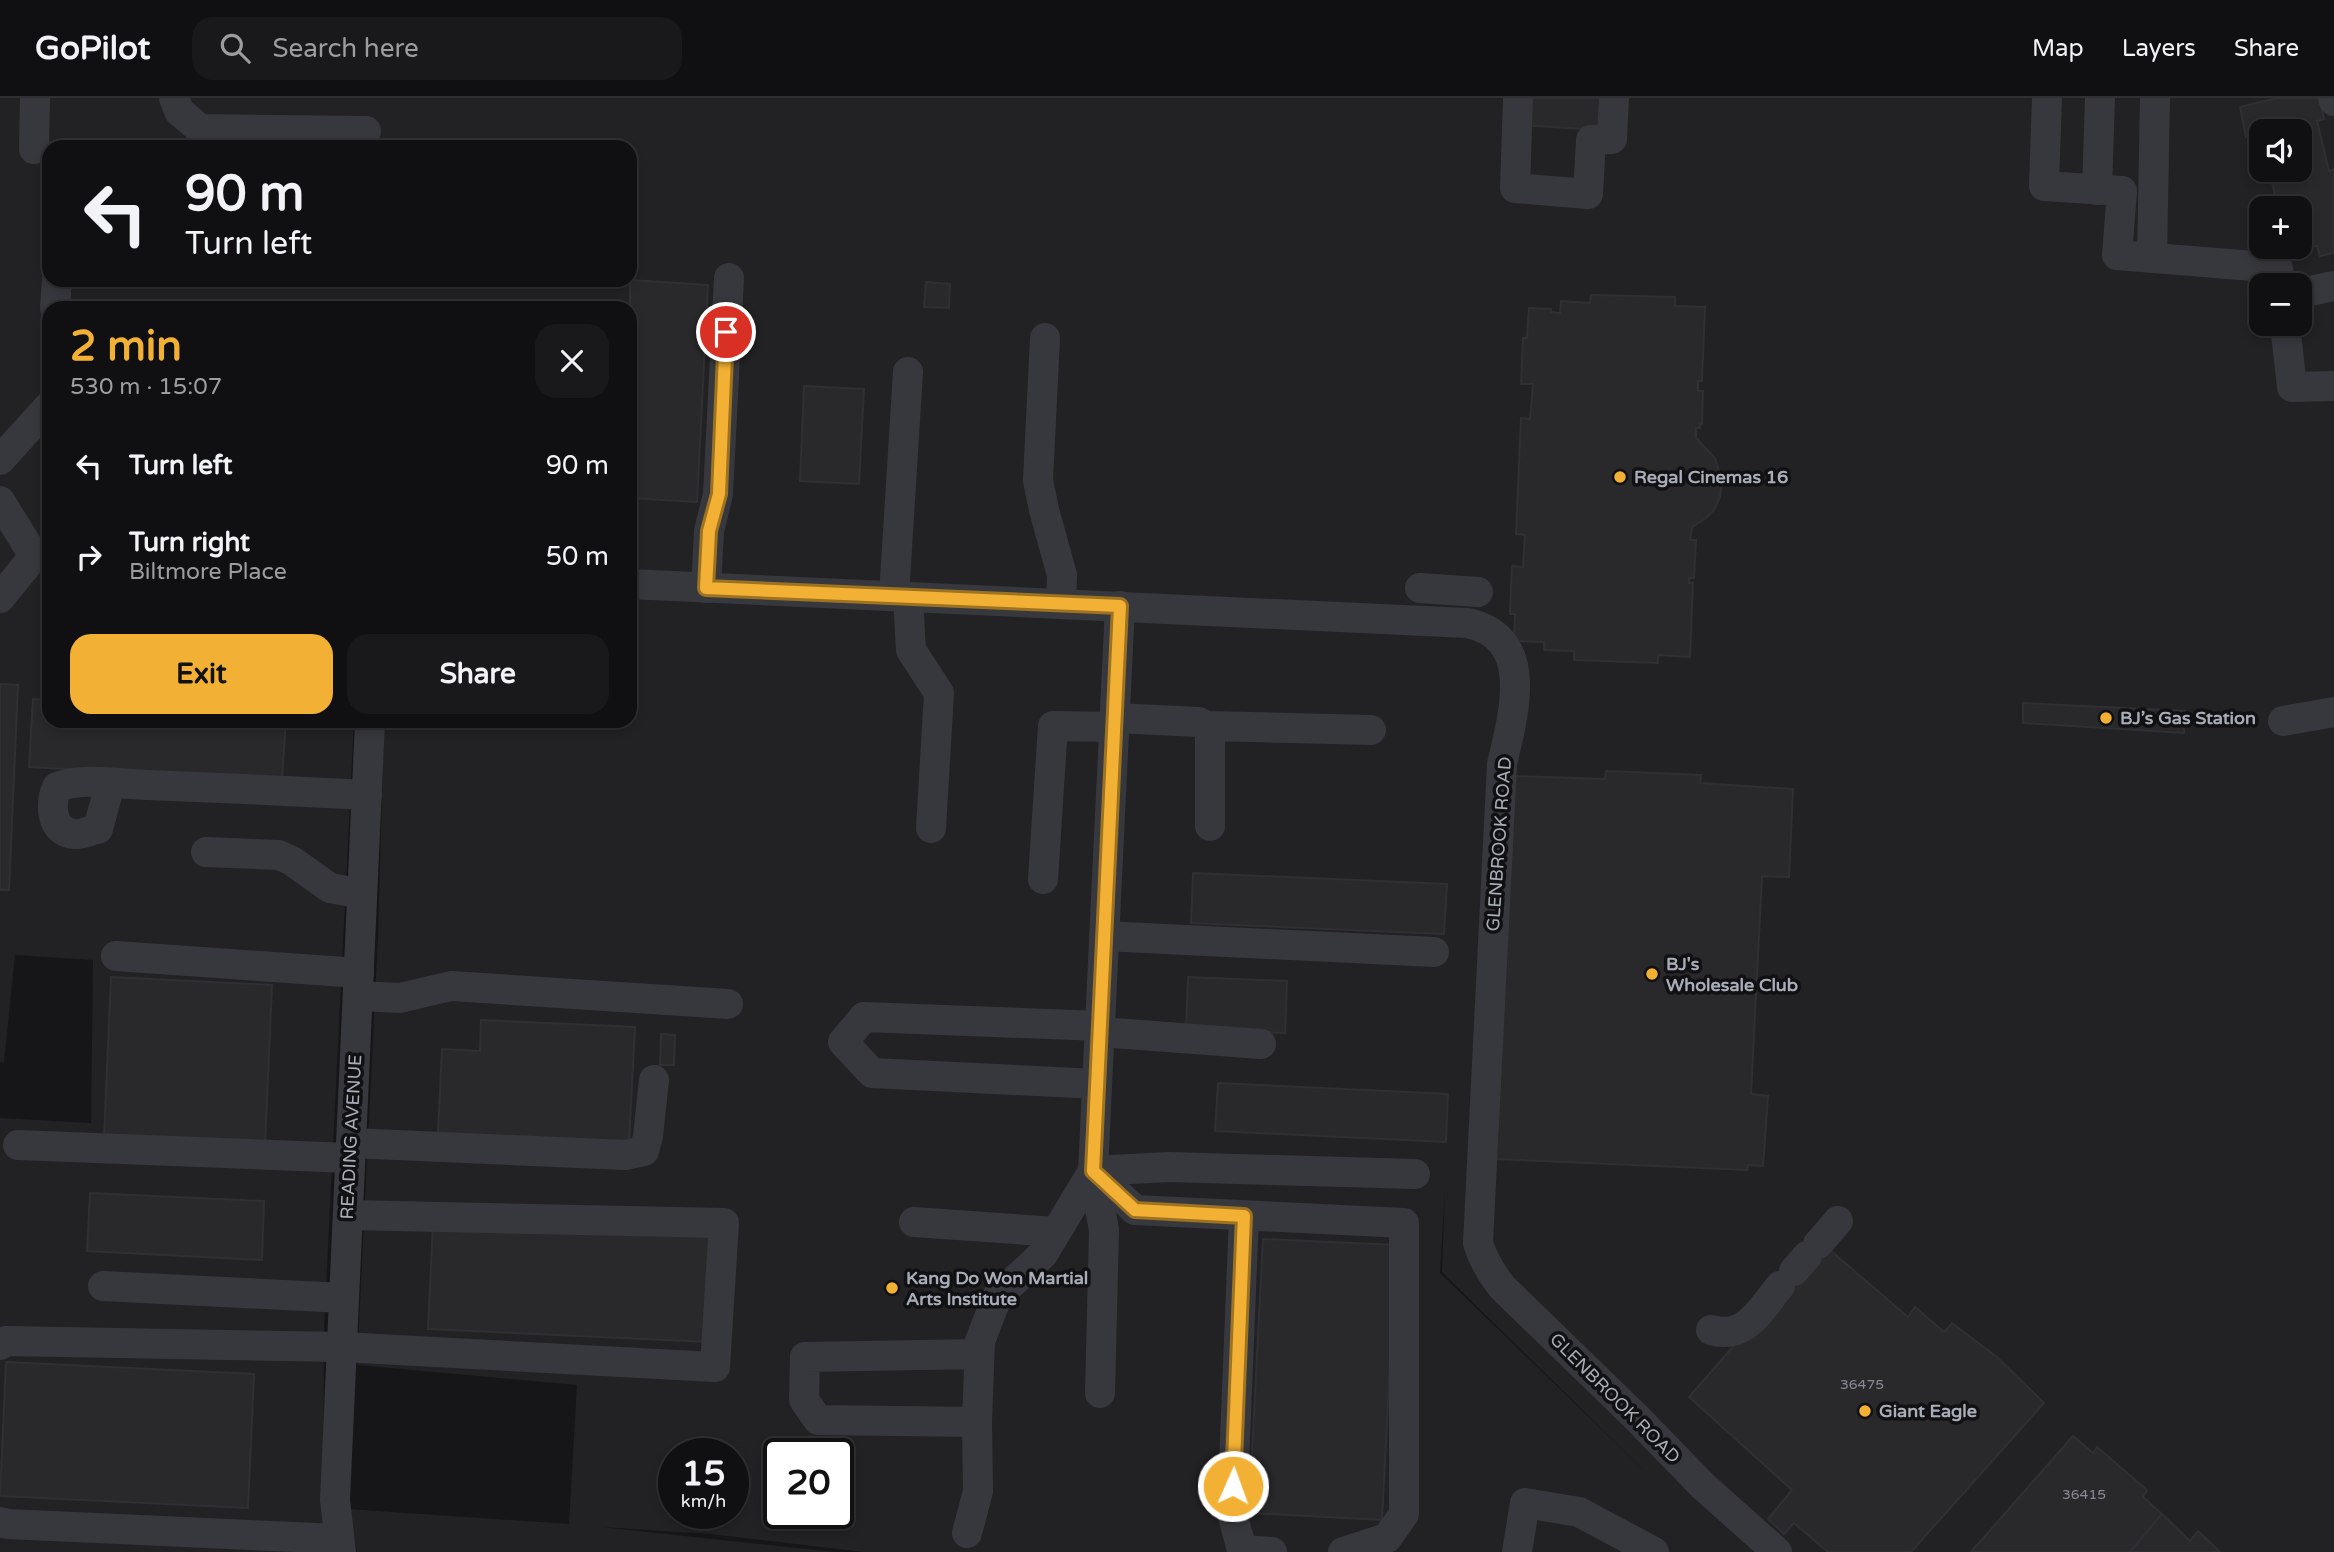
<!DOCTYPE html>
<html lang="en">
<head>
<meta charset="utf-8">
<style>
  body { margin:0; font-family:"Varela Round",sans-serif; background:#19191b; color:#f1f3f6; height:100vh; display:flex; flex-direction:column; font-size:26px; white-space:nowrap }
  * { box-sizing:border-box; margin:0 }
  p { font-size:23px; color:#9c9d9f }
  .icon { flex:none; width:38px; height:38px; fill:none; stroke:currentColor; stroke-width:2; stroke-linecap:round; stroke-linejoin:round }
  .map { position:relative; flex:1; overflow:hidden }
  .side { position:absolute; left:42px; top:203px; width:595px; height:427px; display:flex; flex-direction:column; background:#101012; border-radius:21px; box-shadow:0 4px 10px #0003,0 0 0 2px #303032 }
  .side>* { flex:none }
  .hud { position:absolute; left:42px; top:42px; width:595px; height:147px; border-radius:21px; box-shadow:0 4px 10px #0003,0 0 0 2px #303032; background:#101012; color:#f1f3f6; overflow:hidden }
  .buttons { position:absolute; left:2249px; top:21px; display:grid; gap:14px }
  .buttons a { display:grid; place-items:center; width:63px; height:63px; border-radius:14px; background:#101012; box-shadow:0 4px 10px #0003,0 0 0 2px #303032; font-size:35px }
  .speed { position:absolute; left:658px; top:1340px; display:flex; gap:14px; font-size:35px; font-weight:700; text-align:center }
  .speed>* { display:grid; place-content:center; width:91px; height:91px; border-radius:50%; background:#101012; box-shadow:0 4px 10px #0003,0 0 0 2px #303032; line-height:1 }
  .speed small { font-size:18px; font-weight:400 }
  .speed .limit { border:4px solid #111; border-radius:10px; background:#fff; color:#111 }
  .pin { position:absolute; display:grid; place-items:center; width:60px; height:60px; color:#fff; margin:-30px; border:4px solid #fff; border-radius:50%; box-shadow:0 2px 7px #0007 }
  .me { position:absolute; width:77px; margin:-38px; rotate:2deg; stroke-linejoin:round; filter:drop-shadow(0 0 5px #0008) }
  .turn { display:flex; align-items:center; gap:24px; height:147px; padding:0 28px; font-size:32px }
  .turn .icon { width:91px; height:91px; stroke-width:2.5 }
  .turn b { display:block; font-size:49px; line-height:60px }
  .round { display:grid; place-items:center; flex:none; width:74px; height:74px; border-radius:21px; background:#19191b }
  .headline { display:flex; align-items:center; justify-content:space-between; height:119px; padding:0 28px }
  h1 { font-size:42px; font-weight:800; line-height:52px; color:#f2b134 }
  .primary-button { display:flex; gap:14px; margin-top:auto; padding:14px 28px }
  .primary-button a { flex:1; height:80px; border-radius:21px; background:#f2b134; color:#111; font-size:28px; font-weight:800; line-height:80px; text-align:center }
  .primary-button a+a { background:#19191b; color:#f1f3f6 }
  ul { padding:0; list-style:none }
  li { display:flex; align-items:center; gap:21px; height:91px; padding:0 28px }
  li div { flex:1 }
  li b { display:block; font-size:26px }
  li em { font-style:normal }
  header { display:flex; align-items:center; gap:42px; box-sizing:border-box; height:98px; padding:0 35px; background:#101012; border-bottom:2px solid #303032 }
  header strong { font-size:33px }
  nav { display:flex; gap:38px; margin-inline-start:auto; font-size:24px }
  .search { width:490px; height:63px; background:#19191b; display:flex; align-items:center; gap:18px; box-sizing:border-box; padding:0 24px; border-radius:21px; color:#9c9d9f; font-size:26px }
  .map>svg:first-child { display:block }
  .built { fill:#222225; fill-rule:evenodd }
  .building { fill:#29292c; stroke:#303034; stroke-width:2 }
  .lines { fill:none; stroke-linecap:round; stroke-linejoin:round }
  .minor { stroke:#37383d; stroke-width:30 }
  .route-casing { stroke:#9d7322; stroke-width:18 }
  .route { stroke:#f2b134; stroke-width:12 }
  .poi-dot { fill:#f2b134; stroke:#111113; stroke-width:2.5 }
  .labels { text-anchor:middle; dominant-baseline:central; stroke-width:7; stroke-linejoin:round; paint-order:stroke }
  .number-label { font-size:14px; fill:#888b94 }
  .poi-label { font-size:18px; font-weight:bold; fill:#a8adb8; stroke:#111113; text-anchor:start }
  .street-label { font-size:18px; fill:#a8adb8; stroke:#111113 }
</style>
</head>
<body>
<header>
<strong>GoPilot</strong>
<div class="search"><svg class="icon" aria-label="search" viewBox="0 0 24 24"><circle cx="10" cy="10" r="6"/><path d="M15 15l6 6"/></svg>Search here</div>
<nav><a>Map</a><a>Layers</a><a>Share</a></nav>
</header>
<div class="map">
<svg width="2334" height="1454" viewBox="0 0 2334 1454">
  <rect width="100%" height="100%" fill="#161618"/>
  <path class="built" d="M 0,0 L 2334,0 L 2334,1454 L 864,1454 L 710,1436 L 601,1429 L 835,1454 L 357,1454 L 348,1411 L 569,1426 L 577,1287 L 357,1267 L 378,839 L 384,623 L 630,623 L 630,210 L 49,210 L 49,623 L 354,623 L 324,1230 L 323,1454 L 0,1454 L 0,1020 L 91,1025 L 93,862 L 15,857 L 4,965 L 0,964 ZM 2261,33 L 2300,33 L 2300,72 L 2261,72 ZM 49,49 L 630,49 L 630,182 L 49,182 ZM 2261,110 L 2300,110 L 2300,149 L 2261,149 ZM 2261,187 L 2300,187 L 2300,226 L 2261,226 ZM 1445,1090 L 1442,1174 L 1654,1382 L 1440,1175 ZM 674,1356 L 733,1356 L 733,1416 L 674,1416 ZM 779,1356 L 838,1356 L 838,1416 L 779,1416 Z"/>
  <g class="building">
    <path d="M 1524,0 L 1600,0 L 1598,32 L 1522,27 Z"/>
    <path d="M 2277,0 L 2319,0 L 2324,21 L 2317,23 L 2329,73 L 2334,71 L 2334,155 L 2320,158 L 2317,148 L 2288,155 L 2287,149 L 2300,149 L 2300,110 L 2278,110 L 2269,72 L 2300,72 L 2300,33 L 2261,33 L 2261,35 L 2246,39 L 2240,9 Z"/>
    <path d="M 630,182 L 708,187 L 697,404 L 630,400 Z"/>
    <path d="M 926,184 L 950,186 L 949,210 L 924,209 Z"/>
    <path d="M 1591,197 L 1675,199 L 1675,208 L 1705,209 L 1702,283 L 1698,283 L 1698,293 L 1703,293 L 1702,326 L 1700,326 L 1700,330 L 1696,330 L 1696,340 L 1715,360 L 1722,383 L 1720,399 L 1714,412 L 1705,421 L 1692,429 L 1690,442 L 1696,442 L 1694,480 L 1689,480 L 1689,485 L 1693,485 L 1690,559 L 1658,557 L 1658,565 L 1574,562 L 1574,553 L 1544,552 L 1544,544 L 1514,543 L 1515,516 L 1510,516 L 1512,468 L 1523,469 L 1525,437 L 1516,436 L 1521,320 L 1530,321 L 1533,286 L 1521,286 L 1523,240 L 1527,240 L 1529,210 L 1551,211 L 1551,214 L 1560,215 L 1561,203 L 1590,205 Z"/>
    <path d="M 804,288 L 864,291 L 859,386 L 800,383 Z"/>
    <path d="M 0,586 L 18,587 L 9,792 L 0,792 Z"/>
    <path d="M 33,601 L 49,602 L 49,623 L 286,623 L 282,682 L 29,669 Z"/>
    <path d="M 2023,605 L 2185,613 L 2184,635 L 2023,625 Z"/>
    <path d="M 1606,673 L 1701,677 L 1700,685 L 1793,691 L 1789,779 L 1762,778 L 1751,996 L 1768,998 L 1763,1068 L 1748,1067 L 1747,1072 L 1495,1061 L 1513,678 L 1605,681 Z"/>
    <path d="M 1193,775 L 1447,786 L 1444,836 L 1191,825 Z"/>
    <path d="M 111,879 L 272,887 L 265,1047 L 104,1039 Z"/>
    <path d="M 1188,879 L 1287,883 L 1285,935 L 1186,931 Z"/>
    <path d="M 481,922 L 635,929 L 629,1044 L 438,1035 L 442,951 L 480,953 Z"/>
    <path d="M 661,936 L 675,937 L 674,967 L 660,967 Z"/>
    <path d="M 1218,985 L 1448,996 L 1446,1044 L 1215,1033 Z"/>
    <path d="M 90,1095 L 264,1103 L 262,1162 L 87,1153 Z"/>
    <path d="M 433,1126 L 713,1139 L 709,1244 L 428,1231 Z"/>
    <path d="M 1263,1141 L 1396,1147 L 1382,1422 L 1249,1415 Z"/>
    <path d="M 1823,1146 L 1908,1219 L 1915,1209 L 1944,1234 L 1952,1225 L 1998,1260 L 2044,1305 L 1911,1454 L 1828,1454 L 1794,1425 L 1784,1436 L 1768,1421 L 1792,1392 L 1689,1299 Z"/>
    <path d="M 6,1264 L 254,1276 L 248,1410 L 0,1398 Z"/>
    <path d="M 2073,1338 L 2093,1355 L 2097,1349 L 2147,1392 L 2143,1399 L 2162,1416 L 2130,1454 L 1971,1454 Z"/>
    <path d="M 2162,1416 L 2190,1443 L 2198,1433 L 2220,1454 L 2130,1454 Z"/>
  </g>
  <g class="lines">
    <g class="minor">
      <path d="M 174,0 L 179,13 L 200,31 L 366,33"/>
      <path d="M 1518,0 L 1515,90 L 1588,96 L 1591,42 L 1612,41 L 1614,0"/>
      <path d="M 2047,0 L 2044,88 L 2122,93 L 2117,157 L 2278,170 L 2280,187"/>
      <path d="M 2333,0 L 2334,3"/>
      <path d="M 34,51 L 35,0"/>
      <path d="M 2097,92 L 2100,0"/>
      <path d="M 2152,160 L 2155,0"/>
      <path d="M 2300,195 L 2334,188"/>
      <path d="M 55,210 L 57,182"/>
      <path d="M 2285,226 L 2292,289 L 2334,288"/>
      <path d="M 1045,240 L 1038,382 L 1044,412 L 1062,477 L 1061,505"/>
      <path d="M 0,362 L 49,308"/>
      <path d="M 0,403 L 34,458"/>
      <path d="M 630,486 L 1467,525 C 1537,539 1513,618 1502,666 L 1478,1145 C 1483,1162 1491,1175 1502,1189 L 1636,1319 L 1703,1388 L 1777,1454"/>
      <path d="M 706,490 L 709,433 L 718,396 L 729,180"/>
      <path d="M 1420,490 L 1478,494"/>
      <path d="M 894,498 L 908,274"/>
      <path d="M 908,499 L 911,552 L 939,595 L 931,730"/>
      <path d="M 0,500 L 34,458"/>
      <path d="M 1115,620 L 1199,624 L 1206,628 L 1210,637 L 1210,728"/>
      <path d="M 2283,623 L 2334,614"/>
      <path d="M 1206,628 L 1371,632"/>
      <path d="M 110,686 L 98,731 C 91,732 81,737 74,736 C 50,734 50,705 57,689 C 84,679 119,686 147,687 C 220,690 294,693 367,697"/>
      <path d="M 206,754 L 279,757 L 292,763 L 330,790 L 362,796"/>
      <path d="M 1043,781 L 1053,628 L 1114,629"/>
      <path d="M 1104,838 L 1434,854"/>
      <path d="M 116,858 L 359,875"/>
      <path d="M 358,898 L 400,900 L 451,888 L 728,906"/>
      <path d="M 1100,934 L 1261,946"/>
      <path d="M 1097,986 L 872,975 L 843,944 L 864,919 L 1100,928"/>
      <path d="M 351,1045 L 625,1057 L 644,1053 L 648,1038 L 654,982"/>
      <path d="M 18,1047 L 350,1060"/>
      <path d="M 1093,1073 L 1135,1112 L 1404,1125 L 1404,1416 L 1387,1440 L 1343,1454"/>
      <path d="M 1093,1073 L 1169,1069 L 1415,1076"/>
      <path d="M 1244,1118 L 1232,1415 L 1242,1452 L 1272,1454"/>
      <path d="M 914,1124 L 1056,1134"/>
      <path d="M 1818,1146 L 1838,1123"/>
      <path d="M 1794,1173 L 1807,1158"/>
      <path d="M 103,1188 L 344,1200"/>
      <path d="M 1711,1232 C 1746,1242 1760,1212 1780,1188"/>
      <path d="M 0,1247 L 6,1243 L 342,1249 L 715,1269 L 724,1125 L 348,1117"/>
      <path d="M 979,1256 L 805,1259 L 804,1302 L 818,1322 L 977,1324 L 980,1243 L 997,1199 L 1043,1156 L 1093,1073"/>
      <path d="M 1100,1295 L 1104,1132 L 1093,1073 L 1120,508"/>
      <path d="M 0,1424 L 8,1426 L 338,1441"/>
      <path d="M 967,1435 L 978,1393 L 977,1324"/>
      <path d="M 341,1454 L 335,1402 L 370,623"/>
      <path d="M 1517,1454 L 1525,1405 L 1579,1414 L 1654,1454"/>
    </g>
  </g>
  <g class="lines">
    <g class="route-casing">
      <path id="route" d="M 726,234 L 719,396 L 709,433 L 706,490 L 1120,508 L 1093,1073 L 1135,1112 L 1244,1118 L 1233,1388"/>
    </g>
    <use href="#route" class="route"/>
  </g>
  <g class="poi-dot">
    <circle cx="1620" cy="379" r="7"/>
    <circle cx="2106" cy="620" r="7"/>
    <circle cx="1652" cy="876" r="7"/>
    <circle cx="892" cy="1190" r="7"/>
    <circle cx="1865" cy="1313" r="7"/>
  </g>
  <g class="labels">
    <g class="number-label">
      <text x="1862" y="1286">36475</text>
      <text x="2084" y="1396">36415</text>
    </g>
    <g class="poi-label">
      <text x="1634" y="379">Regal Cinemas 16</text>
      <text x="2120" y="620">BJ’s Gas Station</text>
      <text x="1666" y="866">BJ's<tspan x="1666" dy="21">Wholesale Club</tspan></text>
      <text x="906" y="1180">Kang Do Won Martial<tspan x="906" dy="21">Arts Institute</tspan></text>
      <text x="1879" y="1313">Giant Eagle</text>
    </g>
    <g class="street-label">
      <text transform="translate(1499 746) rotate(-86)">GLENBROOK ROAD</text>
      <text transform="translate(351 1039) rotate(-87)">READING AVENUE</text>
      <text transform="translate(1615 1300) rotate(45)">GLENBROOK ROAD</text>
    </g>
  </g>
</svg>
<div class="buttons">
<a><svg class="icon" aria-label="sound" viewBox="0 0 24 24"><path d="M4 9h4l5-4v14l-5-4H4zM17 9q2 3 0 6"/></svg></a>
<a>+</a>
<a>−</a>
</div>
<div class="speed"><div>15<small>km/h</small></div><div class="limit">20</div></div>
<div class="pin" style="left:726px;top:234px;background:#d93025"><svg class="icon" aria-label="arrive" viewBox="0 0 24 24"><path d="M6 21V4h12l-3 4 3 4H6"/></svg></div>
<svg class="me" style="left:1233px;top:1388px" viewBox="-20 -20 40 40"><circle r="17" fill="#f2b134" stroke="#fff" stroke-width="3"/><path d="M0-11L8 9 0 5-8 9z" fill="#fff"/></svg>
<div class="hud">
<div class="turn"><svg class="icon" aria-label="left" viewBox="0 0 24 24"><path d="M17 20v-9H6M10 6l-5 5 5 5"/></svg><div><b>90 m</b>Turn left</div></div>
</div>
<section class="side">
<div class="headline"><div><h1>2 min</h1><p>530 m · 15:07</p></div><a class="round"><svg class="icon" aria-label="close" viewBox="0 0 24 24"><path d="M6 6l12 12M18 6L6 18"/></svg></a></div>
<ul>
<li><svg class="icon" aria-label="left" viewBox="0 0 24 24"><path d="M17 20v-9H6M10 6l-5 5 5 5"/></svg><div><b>Turn left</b></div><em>90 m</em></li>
<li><svg class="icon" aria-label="right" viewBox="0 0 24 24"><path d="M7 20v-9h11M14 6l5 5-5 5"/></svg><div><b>Turn right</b><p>Biltmore Place</p></div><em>50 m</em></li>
</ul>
<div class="primary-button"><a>Exit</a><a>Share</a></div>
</section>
</div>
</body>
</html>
